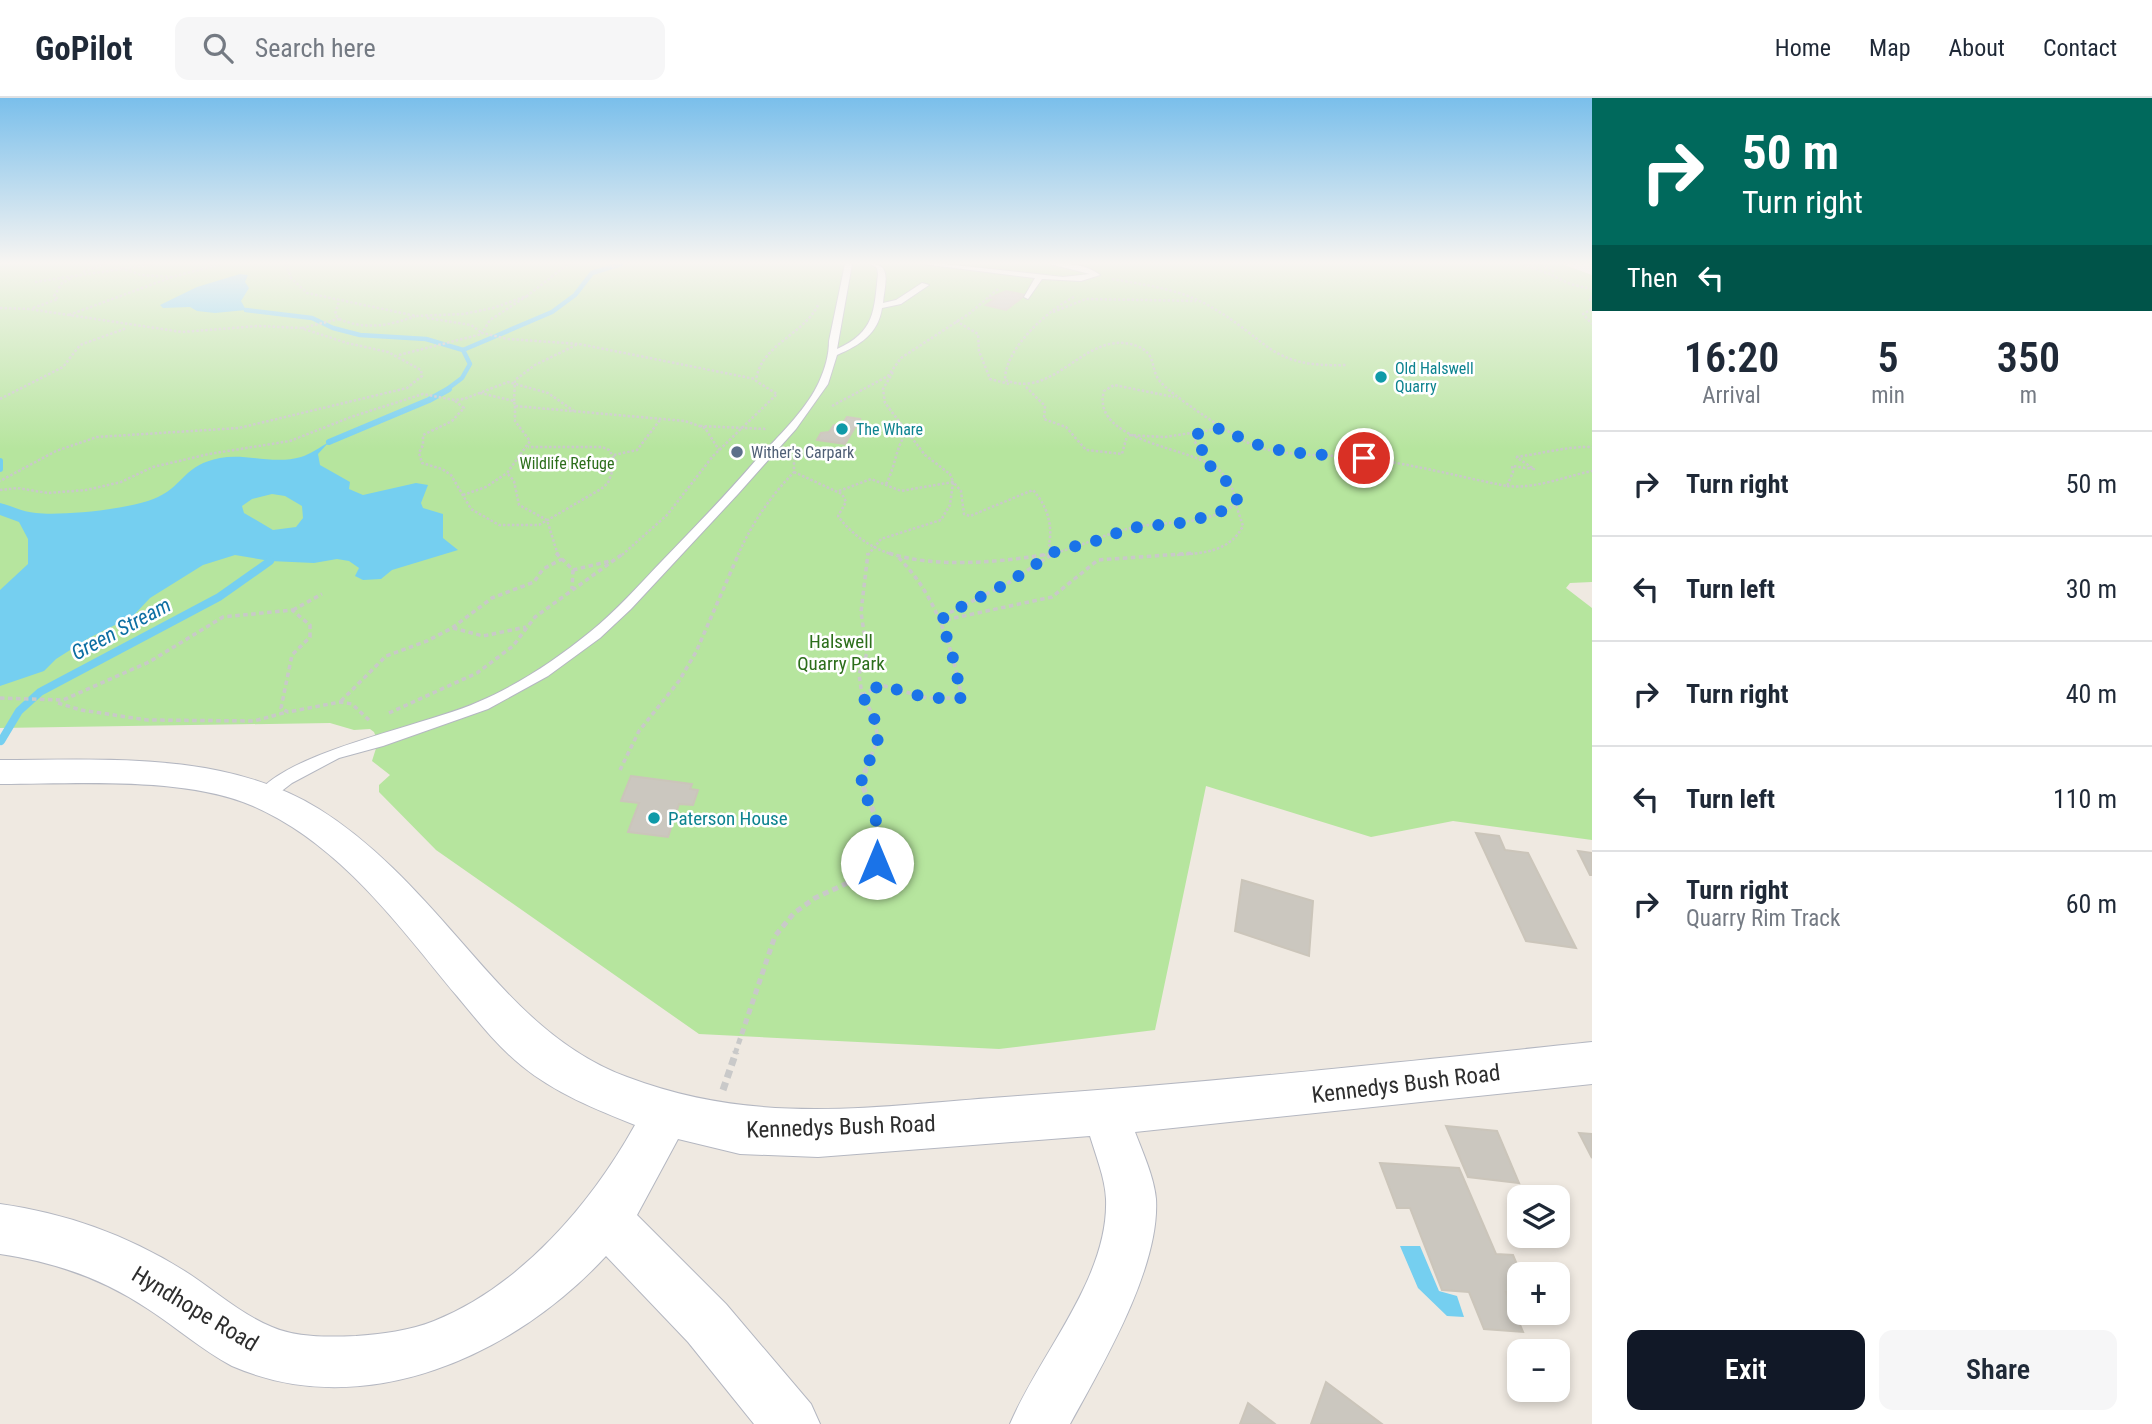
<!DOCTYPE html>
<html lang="en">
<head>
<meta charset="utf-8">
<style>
  body { margin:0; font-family:"Roboto Condensed",sans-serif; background:#f6f6f7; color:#1f2937; height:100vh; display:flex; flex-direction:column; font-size:26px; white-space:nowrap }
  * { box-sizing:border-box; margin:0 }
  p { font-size:23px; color:#747a83 }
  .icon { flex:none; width:38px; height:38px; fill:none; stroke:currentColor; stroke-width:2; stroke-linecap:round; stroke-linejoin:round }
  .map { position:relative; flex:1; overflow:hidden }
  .details { display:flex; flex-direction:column; background:#fff; width:560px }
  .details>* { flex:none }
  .hud { background:#00695c; color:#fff; overflow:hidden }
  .controls { position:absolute; left:1507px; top:1087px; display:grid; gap:14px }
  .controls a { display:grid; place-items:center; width:63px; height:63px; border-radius:14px; background:#fff; box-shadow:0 4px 10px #0003; font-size:35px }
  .pin { position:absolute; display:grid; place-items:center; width:60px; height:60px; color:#fff; margin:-30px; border:4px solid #fff; border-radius:50%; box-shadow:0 2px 7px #0007 }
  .me { position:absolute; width:77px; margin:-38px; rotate:0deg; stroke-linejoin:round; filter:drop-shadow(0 0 5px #0008) }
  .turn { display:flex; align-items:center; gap:24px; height:147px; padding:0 35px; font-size:32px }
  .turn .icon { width:91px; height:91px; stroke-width:2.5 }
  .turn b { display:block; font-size:49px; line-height:60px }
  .then { display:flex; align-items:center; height:66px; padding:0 35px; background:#0003; gap:14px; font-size:26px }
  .eta { display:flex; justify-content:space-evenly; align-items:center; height:119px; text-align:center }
  .eta b { font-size:42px; font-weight:600; line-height:49px }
  .action { display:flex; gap:14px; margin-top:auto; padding:14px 35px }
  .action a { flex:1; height:80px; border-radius:14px; background:#111827; color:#fff; font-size:28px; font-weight:600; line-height:80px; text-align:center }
  .action a+a { background:#f6f6f7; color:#1f2937 }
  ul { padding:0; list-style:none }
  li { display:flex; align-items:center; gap:21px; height:105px; padding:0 35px; border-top:2px solid #e0e1e3 }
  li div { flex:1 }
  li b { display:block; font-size:26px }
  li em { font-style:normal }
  header { display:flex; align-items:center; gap:42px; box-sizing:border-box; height:98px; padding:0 35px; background:#fff; border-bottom:2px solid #e0e1e3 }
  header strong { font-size:33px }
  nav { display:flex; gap:38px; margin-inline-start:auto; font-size:24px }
  .search { width:490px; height:63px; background:#f6f6f7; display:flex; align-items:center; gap:18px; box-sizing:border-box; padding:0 24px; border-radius:14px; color:#747a83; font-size:26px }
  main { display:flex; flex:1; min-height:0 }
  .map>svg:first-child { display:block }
  .green { fill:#b6e59e }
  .water { fill:#75cff0; fill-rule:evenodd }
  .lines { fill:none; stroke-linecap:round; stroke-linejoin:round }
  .stream-far2 { stroke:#75cff0; stroke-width:4.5 }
  .stream-far1 { stroke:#75cff0; stroke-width:6 }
  .stream { stroke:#75cff0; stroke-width:8 }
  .building { fill:#cbc7bf; stroke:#cbc5ba; stroke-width:2 }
  .lane-casing { stroke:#b4b7c1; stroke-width:2 }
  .street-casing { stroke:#b4b7c1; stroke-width:2 }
  .path-far3 { stroke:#c9c9c9; stroke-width:2.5; stroke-dasharray:2.5 2; stroke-linecap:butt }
  .path-far2 { stroke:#c9c9c9; stroke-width:3.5; stroke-dasharray:4.5 3.5; stroke-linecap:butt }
  .path-far1 { stroke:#c9c9c9; stroke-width:5; stroke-dasharray:6 4.5; stroke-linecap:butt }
  .path { stroke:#c9c9c9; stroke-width:7; stroke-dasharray:8 5; stroke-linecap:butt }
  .lane { fill:#fff; fill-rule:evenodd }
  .street { fill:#fff; fill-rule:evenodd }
  .route { stroke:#1a73e8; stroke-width:12; stroke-dasharray:0 21.6 }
  .culture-dot { fill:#0f9aa8; stroke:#fff; stroke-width:2.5 }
  .service-dot { fill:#5c6f8a; stroke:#fff; stroke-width:2.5 }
  .labels { text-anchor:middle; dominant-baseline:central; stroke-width:5; stroke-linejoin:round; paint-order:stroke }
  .far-culture-label { font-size:16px; fill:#0d838f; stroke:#fff; text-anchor:start }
  .far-service-label { font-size:16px; fill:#4e5e75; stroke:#fff; text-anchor:start }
  .far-park-label { font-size:16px; fill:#2c6e1b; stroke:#fff }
  .park-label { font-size:19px; fill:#2c6e1b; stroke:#fff }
  .culture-label { font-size:19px; fill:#0d838f; stroke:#fff; text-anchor:start }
  .water-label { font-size:21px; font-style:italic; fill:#0d6fa3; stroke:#fff }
  .near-street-label { font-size:23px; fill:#2e2e2e; stroke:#fff }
</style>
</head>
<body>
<header>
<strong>GoPilot</strong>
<div class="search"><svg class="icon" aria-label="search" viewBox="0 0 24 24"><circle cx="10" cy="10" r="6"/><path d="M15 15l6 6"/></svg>Search here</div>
<nav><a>Home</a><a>Map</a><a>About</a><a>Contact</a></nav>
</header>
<main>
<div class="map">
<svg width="1592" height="1326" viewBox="0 0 1592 1326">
  <rect width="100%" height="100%" fill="#efe9e1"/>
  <path class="green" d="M 0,166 L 1562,166 L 1592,177 L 1592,484 L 1570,485 L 1566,490 L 1592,510 L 1592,742 L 1453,723 L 1371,739 L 1206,688 L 1155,932 L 999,951 L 699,936 L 436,752 L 379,694 L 379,687 L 390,677 L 372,663 L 378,644 L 374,634 L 370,631 L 354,632 L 330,625 L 0,630 Z"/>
  <g class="water">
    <path d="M 240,176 L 248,177 L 245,184 L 249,190 L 241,203 L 246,212 L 215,215 L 197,213 L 190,209 L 163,210 L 160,207 L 197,189 Z"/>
    <path d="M 329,344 L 318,356 L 320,367 L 350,384 L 349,391 L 363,397 L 416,385 L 428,387 L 421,405 L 423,410 L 443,416 L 443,440 L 458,452 L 392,472 L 381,481 L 363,482 L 355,478 L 359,470 L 349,463 L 337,461 L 314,465 L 270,463 L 235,457 L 203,467 L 150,500 L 133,518 L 89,540 L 56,561 L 44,573 L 0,588 L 0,492 L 28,466 L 28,441 L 19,424 L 0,417 L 0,405 C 12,408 23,414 36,415 C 63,418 134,411 158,399 C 185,386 184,367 220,360 C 247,355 274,367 301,359 C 311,356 320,349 329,344 ZM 272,396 L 285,398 L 302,408 L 303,420 L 296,429 L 273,432 L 244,415 L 242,408 L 252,401 Z"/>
    <path d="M 1400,1148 L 1420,1148 L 1439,1193 L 1457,1198 L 1464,1219 L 1447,1218 L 1418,1190 Z"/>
  </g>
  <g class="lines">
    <g class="stream-far2">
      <path d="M 246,212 L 312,220 L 333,230 L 360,237 L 426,241 L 463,252 L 552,214 L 575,197 L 592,175 L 621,166"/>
      <path d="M 446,292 L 462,280 L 470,266 L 463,252"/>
    </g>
    <g class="stream-far1">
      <path d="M 329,344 L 429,302 L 449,291"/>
      <path d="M 0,363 L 0,371"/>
    </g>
    <path class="stream" d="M 1,643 L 19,613 L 40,594 L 219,499 L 270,463"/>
  </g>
  <g class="building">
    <path d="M 1006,193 L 1025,197 L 1006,212 L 986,207 L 995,201 L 990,200 Z"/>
    <path d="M 847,319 L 860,321 L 845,346 L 817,342 L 821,335 L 829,334 L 834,327 L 841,328 Z"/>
    <path d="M 631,678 L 692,686 L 690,691 L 698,692 L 693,707 L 679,706 L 668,739 L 628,734 L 639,705 L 621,703 Z"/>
    <path d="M 1476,735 L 1499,738 L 1505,752 L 1528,755 L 1576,850 L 1526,843 Z"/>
    <path d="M 1578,753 L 1592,755 L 1592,777 L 1590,777 Z"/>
    <path d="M 1242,782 L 1313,803 L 1309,858 L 1235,833 Z"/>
    <path d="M 1446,1028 L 1497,1033 L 1519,1085 L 1468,1079 Z"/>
    <path d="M 1579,1035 L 1592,1036 L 1592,1060 Z"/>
    <path d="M 1380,1065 L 1459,1070 L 1496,1156 L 1513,1157 L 1521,1176 L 1519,1176 L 1519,1195 L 1506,1194 L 1523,1234 L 1484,1231 L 1469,1194 L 1442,1192 L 1410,1110 L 1397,1110 Z"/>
    <path d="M 1326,1284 L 1382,1326 L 1311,1326 Z"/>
    <path d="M 1248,1305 L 1275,1326 L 1240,1326 Z"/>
  </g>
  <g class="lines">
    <g class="lane-casing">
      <g id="lane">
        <path d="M 845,166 L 852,166 L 837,251 C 875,234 874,213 878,176 L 877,170 L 871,166 C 893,166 884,189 883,205 L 896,202 L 922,185 L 929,187 L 901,206 L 882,210 C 878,236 860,247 837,257 L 828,286 L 796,331 L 738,396 L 631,511 L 600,540 L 548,578 L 488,611 L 383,648 L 339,660 L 292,685 L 270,702 L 258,702 L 256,698 C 283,654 428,627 478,604 C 518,587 557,561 590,534 C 616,513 639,487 662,463 C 694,430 726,397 756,362 C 777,340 807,311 819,284 C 825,271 829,257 829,243 Z"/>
        <path d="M 923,166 L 944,166 L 1063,179 L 1090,176 L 1050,166 C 1068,165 1086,166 1100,177 L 1081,183 L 1042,181 L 1028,201 L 1024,199 L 1035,180 Z"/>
      </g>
    </g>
    <g class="street-casing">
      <path id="street" d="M 0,662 C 106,662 225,653 319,711 C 372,744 416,792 457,839 C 507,896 554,952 627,979 C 762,1030 880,1007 1018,998 C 1210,985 1401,964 1592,944 L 1592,986 L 1135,1034 C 1143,1055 1154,1079 1156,1101 C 1160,1170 1103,1266 1070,1326 L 1010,1326 C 1040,1255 1109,1180 1106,1101 C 1105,1080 1096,1058 1090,1038 L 818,1059 L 740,1056 L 678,1041 L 637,1117 L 726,1206 L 811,1306 L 820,1326 L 754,1326 L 688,1244 L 606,1158 C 515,1257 365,1326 232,1268 C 202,1252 176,1229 148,1211 C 102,1180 54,1164 0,1156 L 0,1106 C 65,1115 127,1137 183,1172 C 212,1190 240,1216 272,1229 C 297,1240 329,1239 356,1238 C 382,1236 409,1233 434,1223 C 521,1188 591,1106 635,1027 C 595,1011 555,995 522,968 C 497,948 477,922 457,898 C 398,827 340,746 253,708 C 183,678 76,686 0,686 Z"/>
    </g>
    <g class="path-far3">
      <path d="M 286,166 L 291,180 L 307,195 L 416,218 L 463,216 L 493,210 L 527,198 L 568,166"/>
      <path d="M 567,166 L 580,166"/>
      <path d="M 608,166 L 616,170"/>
      <path d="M 1523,166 L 1549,176"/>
      <path d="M 1540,166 L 1553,173 L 1549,176 L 1570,186 L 1592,191"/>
      <path d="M 121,170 L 141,177 L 171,179"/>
      <path d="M 83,174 L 105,166"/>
      <path d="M 1112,181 C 1145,187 1181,191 1211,209 C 1270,242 1268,270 1346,267"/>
      <path d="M 35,184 L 154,166"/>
      <path d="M 527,198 L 490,222 L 482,235 L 508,241 L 579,246 L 755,281"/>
      <path d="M 1592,198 L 1589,200 L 1592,205"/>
      <path d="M 1074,199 C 1048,212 1005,250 1005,282 C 1056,303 1086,229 1137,248 C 1157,256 1150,270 1159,282 C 1167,295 1239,342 1255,348 C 1284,359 1329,356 1361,360 C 1410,365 1459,379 1507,388 L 1513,374 L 1512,368 L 1534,371 L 1516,359"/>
      <path d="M 0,210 L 29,211 L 182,234 L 258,228 L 301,230 L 347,245 L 388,254 L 421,272 L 422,278 L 407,290 L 239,330 L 97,339 L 56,353 L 0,383"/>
      <path d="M 33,210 L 58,201 L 54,198 L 62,185 L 72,180"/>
      <path d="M 1592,211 L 1583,216 L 1592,226"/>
      <path d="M 1053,214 L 1086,201 L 1196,203"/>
      <path d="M 69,217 L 172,179 L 221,166"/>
      <path d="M 427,220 L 471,227 L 482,235"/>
      <path d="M 339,221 C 364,232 390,228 415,218"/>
      <path d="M 956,223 L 978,236 L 979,253 L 990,281 L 1009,286"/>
      <path d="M 302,230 L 339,221 L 335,216 L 339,203"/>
      <path d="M 399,257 L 482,236"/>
      <path d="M 1026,289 L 1045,308 L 1044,321 L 1066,329 L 1086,352 L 1122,356 L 1127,338"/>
      <path d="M 480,295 L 514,303 L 515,308 L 685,323 L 705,330 L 719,352"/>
      <path d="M 0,301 L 63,269 L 80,247 L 127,230"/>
      <path d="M 455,303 L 464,310 L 452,323 L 423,337 L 423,347 L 419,355 L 422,365 L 442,371 L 451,377 L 471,411 L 499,427 L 539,427 L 601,391 L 608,385 L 616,363 L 609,352 L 602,349 L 528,349"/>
      <path d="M 514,303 L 515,282 L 535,267 L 578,246"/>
      <path d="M 515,308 L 515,323 L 530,343 L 507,375 L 514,383 L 519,407 L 547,422 L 558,457"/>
      <path d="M 832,308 L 888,278 L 901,260 L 970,215 L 998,191"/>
      <path d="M 700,328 L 766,331"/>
      <path d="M 1198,336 L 1194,343 L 1202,352 L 1200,360"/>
      <path d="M 1129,337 L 1165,339 L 1223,330"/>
      <path d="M 614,357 L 637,352 L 660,322"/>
      <path d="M 1516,359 C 1541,356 1567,348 1592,349"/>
      <path d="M 794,374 L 842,396 L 846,404 L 838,418 C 852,437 871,450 894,457"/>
      <path d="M 886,386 C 896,368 895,350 907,334"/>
      <path d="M 1507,388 C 1536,391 1563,379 1592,373"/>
      <path d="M 0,392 L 17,390 L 48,395 L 86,392 L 121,384 L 153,369 L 209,356 L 290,343 L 351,319 L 423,296 L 454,302 L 464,301 L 508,284 L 548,295 L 574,313"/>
      <path d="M 839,393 L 871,381 L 901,393 L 953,384 L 961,393 L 964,416 L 970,418 L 1033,392 C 1047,408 1053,426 1049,447 L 1056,453"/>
      <path d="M 463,397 L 486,389 L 507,375"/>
      <path d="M 622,457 L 667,417 L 713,358 L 777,296 L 756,283 C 760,246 805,237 819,205"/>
      <path d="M 738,457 C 752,425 770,399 794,374 L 794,354"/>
      <path d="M 868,457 L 881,441 L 941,422 L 950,407 L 953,384 L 950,376 L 925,357 L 885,305 L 883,291 L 893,274"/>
      <path d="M 1043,457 C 1073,453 1098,438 1127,431 C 1165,421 1204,430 1237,405 C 1233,392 1230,382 1219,372 C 1194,349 1090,345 1104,293 L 1114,287 L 1174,299"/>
      <path d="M 1177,457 C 1204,455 1229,454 1243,428 L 1236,407"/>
    </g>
    <g class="path-far2">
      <path d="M 556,455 L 573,472 L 572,491"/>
      <path d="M 889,455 C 935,471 1006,464 1054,455"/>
      <path d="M 1051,457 L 1008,485 L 949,515 L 940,523 L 1052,499 L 1098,462 L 1195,455"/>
      <path d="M 573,472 L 610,463"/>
      <path d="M 293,512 L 322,496"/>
      <path d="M 453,530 L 483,538 L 526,529"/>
      <path d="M 862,597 L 881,587 L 927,600 L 962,600 C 951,546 936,496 896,457"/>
      <path d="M 0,600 L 63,602 L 149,564 L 223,519 L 292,512 L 310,527 L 310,539 L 292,557 L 281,610 L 288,614 L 340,604 L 352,606 L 370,623"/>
      <path d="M 341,603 L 386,558 L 427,543 L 452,530 L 492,500 L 534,484 L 543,471 L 562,461"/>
      <path d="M 58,605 L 81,612 L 147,622 L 254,623 L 287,614"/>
      <path d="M 389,615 L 477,575 L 513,548 L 535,519 L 624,455"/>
      <path d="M 620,672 L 639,633 L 679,583 L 696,554 L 739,455"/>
      <path d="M 865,673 L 878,641 L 874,619 L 862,597 L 859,576 L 867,555 L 861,514 L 868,455"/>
    </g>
    <path class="path-far1" d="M 735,956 L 775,838 L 794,815 L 815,800 L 867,776 L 877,765 L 880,755 L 879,739 L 874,715 L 861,684 L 866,671"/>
    <path class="path" d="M 723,992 L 736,954"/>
    <use href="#lane" class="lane"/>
    <use href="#street" class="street"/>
  </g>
  <linearGradient id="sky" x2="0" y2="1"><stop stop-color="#7abfeb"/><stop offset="0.47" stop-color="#f8f5f2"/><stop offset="1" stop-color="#f8f5f2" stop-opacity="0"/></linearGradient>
  <rect width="1592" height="351" fill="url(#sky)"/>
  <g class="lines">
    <path class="route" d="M 877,765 C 883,746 878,723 869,705 C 866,698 862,693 861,684 L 878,641 L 874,619 L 862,597 L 881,587 L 927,600 L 962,600 L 950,547 L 940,523 L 949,515 L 1008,485 L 1056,453 L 1093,444 L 1130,430 L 1189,424 L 1234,409 L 1237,401 L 1223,378 L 1200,360 L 1202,352 L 1193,340 L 1200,334 L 1223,330 C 1269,360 1312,354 1364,360"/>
  </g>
  <g class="culture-dot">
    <circle cx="1381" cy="279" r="7"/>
    <circle cx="842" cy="331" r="7"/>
    <circle cx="654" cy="720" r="7"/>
  </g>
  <circle class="service-dot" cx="737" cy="354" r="7"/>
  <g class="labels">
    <g class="far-culture-label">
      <text x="1395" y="270">Old Halswell<tspan x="1395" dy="18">Quarry</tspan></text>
      <text x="856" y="331">The Whare</text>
    </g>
    <g class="far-service-label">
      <text x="751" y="354">Wither's Carpark</text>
    </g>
    <g class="far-park-label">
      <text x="567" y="365">Wildlife Refuge</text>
    </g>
    <g class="park-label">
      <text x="841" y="543">Halswell<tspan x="841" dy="22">Quarry Park</tspan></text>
    </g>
    <g class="culture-label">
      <text x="668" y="720">Paterson House</text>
    </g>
    <g class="water-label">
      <text transform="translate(121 531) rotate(-28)">Green Stream</text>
    </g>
    <g class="near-street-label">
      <text transform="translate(1406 986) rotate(-7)">Kennedys Bush Road</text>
      <text transform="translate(841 1029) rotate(-2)">Kennedys Bush Road</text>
      <text transform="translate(195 1211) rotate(31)">Hyndhope Road</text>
    </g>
  </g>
</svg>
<div class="controls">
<a><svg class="icon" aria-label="layers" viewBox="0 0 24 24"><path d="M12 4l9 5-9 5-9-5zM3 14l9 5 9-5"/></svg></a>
<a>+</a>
<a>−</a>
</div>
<div class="pin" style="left:1364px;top:360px;background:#d93025"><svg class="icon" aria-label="arrive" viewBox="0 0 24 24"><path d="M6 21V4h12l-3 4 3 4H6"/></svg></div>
<svg class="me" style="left:877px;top:765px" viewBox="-20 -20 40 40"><circle r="19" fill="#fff"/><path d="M0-13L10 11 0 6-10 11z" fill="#1a73e8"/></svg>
</div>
<section class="details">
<div class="hud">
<div class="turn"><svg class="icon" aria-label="right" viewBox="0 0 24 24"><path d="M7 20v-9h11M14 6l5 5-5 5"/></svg><div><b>50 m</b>Turn right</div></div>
<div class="then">Then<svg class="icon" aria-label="left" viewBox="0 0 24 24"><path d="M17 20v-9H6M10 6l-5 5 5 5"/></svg></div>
</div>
<div class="eta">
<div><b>16:20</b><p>Arrival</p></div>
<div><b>5</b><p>min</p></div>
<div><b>350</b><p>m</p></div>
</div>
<ul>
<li><svg class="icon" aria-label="right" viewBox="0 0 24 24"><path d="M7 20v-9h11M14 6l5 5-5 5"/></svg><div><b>Turn right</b></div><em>50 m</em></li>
<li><svg class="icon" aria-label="left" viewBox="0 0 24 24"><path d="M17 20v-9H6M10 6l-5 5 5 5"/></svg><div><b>Turn left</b></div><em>30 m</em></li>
<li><svg class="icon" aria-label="right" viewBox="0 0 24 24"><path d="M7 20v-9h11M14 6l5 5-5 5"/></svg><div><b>Turn right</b></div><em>40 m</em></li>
<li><svg class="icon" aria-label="left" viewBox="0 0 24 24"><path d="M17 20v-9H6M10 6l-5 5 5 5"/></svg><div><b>Turn left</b></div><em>110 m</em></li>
<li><svg class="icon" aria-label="right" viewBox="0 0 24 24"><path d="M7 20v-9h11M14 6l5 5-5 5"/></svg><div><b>Turn right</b><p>Quarry Rim Track</p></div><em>60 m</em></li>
</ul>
<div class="action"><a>Exit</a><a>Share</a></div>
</section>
</main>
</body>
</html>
